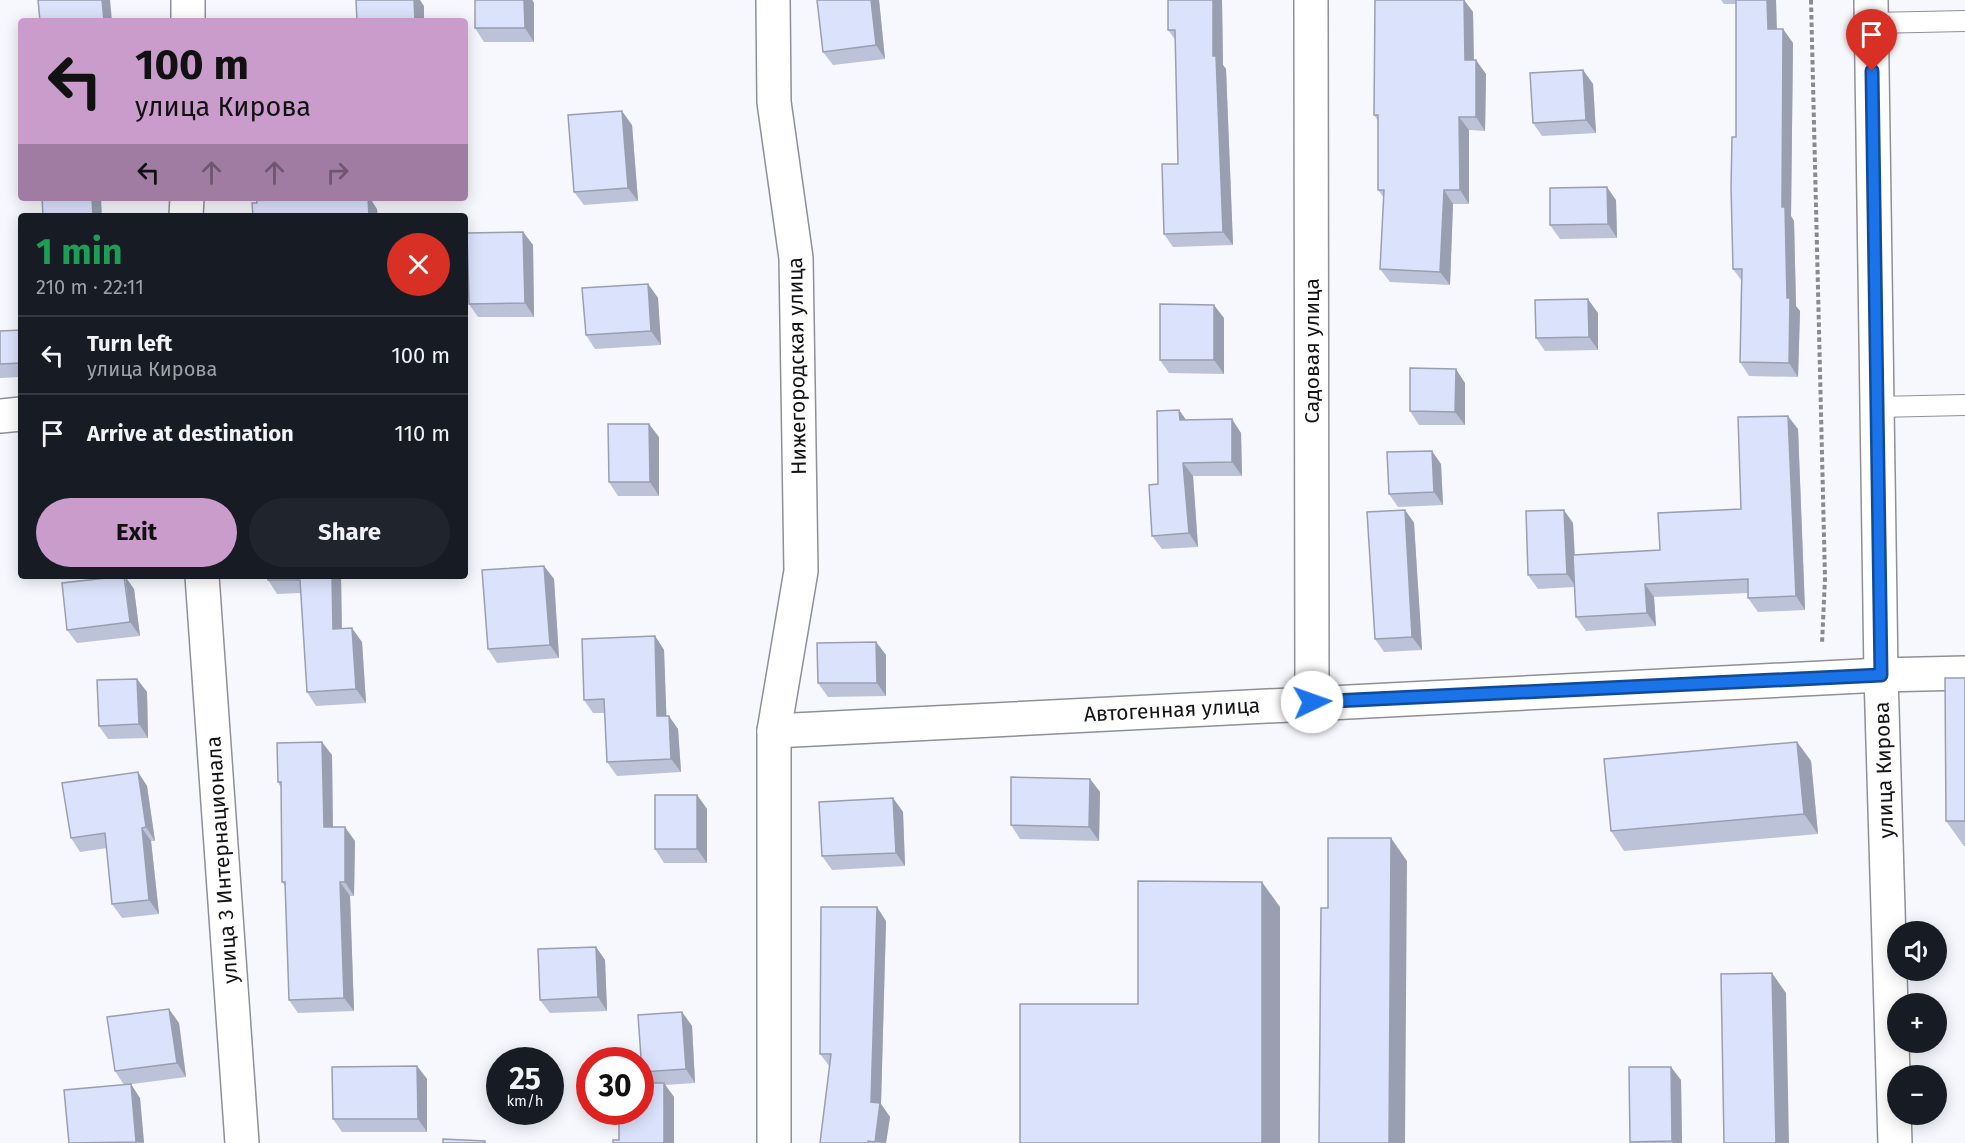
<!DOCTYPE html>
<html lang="en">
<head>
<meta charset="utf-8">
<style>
  body { margin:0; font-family:"Fira Sans",sans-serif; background:#20242c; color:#f1f3f6; height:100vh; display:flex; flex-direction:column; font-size:22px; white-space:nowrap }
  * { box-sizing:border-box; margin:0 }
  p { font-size:20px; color:#9ea1a6 }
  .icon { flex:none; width:33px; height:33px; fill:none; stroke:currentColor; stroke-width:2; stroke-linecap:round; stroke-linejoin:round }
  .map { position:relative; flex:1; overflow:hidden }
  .side { position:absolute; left:18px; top:213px; width:450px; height:366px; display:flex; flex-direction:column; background:#171b24; border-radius:6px; box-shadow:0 3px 15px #0003 }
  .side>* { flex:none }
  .top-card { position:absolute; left:18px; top:18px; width:450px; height:183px; border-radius:6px; box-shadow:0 3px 15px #0003; background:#c99ccb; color:#111; overflow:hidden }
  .fabs { position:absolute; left:1887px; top:921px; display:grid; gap:12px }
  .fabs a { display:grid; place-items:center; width:60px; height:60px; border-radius:50%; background:#171b24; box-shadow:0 3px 15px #0003; font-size:30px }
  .speed { position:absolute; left:486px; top:1047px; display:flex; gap:12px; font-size:30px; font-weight:700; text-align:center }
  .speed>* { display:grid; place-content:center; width:78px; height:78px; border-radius:50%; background:#171b24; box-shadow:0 3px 15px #0003; line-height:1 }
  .speed small { font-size:15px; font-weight:400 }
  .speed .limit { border:9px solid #d22; background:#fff; color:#111 }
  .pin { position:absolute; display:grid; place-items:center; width:51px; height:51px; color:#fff; margin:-62px -26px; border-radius:50% 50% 50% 0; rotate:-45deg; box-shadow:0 0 6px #0007 }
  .pin .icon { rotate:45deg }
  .me { position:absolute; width:66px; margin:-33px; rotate:87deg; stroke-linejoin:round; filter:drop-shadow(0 0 4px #0008) }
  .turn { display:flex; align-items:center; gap:21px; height:126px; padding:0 18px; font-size:27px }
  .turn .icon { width:78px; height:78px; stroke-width:2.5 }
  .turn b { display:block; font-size:42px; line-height:51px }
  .lanes { display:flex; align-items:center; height:57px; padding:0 18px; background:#0003; justify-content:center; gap:30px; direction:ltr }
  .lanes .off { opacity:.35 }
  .round { display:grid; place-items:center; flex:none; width:63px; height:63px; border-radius:32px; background:#20242c }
  .head { display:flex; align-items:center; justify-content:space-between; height:102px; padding:0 18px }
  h1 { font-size:36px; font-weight:700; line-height:45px; color:#1e9e55 }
  .primary-button { display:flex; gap:12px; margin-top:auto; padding:12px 18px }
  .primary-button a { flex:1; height:69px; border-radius:36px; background:#c99ccb; color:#111; font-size:24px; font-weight:700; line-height:69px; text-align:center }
  .primary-button a+a { background:#20242c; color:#f1f3f6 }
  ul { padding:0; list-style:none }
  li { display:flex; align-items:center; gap:18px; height:78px; padding:0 18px; border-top:2px solid #363941 }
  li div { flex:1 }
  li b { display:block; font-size:22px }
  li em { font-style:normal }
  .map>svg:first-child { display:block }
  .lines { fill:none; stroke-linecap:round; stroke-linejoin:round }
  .lane-casing { stroke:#8e9097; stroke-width:22 }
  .street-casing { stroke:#8e9097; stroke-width:36 }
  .secondary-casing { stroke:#8e9097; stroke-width:36 }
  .path { stroke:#898a8e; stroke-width:4; stroke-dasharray:4.5 3; stroke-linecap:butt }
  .lane { stroke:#fff; stroke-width:20 }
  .street { stroke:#fff; stroke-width:33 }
  .secondary { stroke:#fff; stroke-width:33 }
  .wall { fill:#bcc3d9 }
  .shaded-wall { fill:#999fb0 }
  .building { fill:#dbe3fc; stroke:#999fb0; stroke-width:1.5 }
  .route-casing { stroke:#114b97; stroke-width:15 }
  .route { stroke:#1a73e8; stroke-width:10 }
  .labels { text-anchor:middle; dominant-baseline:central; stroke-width:5; stroke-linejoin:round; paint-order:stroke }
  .street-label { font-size:21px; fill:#141417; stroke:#fff }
</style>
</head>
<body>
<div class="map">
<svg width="1965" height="1143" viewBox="0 0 1965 1143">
  <rect width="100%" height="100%" fill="#f6f8fe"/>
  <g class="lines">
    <g class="lane-casing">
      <g id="lane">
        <path d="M 1872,23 L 1965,21"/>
        <path d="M 1877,407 L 1965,405"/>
      </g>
    </g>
    <g class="street-casing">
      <g id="street">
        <path d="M 773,0 L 774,102 L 796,258 L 801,571 L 774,731 L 774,1143"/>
        <path d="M 1311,0 L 1312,702"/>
        <path d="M 188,21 L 188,0"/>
        <path d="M 186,216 L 187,198"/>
        <path d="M 0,416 L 21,414"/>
        <path d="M 202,576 L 242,1143"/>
        <path d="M 774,731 L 1881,675"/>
      </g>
    </g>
    <g class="secondary-casing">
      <g id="secondary">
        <path d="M 1871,0 L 1881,675 L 1895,1143"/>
        <path d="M 1881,675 L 1965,673"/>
      </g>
    </g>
    <path class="path" d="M 1811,0 L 1825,578 L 1822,644"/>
    <use href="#lane" class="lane"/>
    <use href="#street" class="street"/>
    <use href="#secondary" class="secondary"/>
  </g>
  <g class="wall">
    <path d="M 475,0 L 532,0 L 534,3 L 534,42 L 484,42 L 475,28 Z"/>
    <path d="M 879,0 L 885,59 L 833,65 L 823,52 Z"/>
    <path d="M 1168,0 L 1222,0 L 1223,65 L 1226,69 L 1233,245 L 1173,247 L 1164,234 L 1178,164 L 1176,41 L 1168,30 Z"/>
    <path d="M 1375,0 L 1464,0 L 1473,12 L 1474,60 L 1486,74 L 1485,131 L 1469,130 L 1469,204 L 1453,204 L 1450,285 L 1390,282 L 1380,269 L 1384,198 L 1378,190 L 1378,121 L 1374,115 Z"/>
    <path d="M 1721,0 L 1776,0 L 1777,29 L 1783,29 L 1793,43 L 1791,216 L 1794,221 L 1796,306 L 1800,311 L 1798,377 L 1749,376 L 1740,362 L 1741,280 L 1733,269 L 1736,137 L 1736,4 L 1724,4 Z"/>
    <path d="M 1583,70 L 1593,84 L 1596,133 L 1542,136 L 1533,123 Z"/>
    <path d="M 632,125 L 638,201 L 584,205 L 574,192 Z"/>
    <path d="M 1616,200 L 1617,238 L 1560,239 L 1550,225 Z"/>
    <path d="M 523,232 L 533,245 L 534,317 L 478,317 L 469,304 Z"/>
    <path d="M 648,284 L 658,298 L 661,345 L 595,349 L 586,335 Z"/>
    <path d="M 1598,313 L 1598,350 L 1545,351 L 1536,338 Z"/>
    <path d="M 1224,318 L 1224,374 L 1169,373 L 1160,360 Z"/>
    <path d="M 21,330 L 21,377 L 0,378 L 0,331 Z"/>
    <path d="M 1465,383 L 1465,425 L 1419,425 L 1410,411 Z"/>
    <path d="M 1179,410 L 1186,420 L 1241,433 L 1242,476 L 1193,476 L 1198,547 L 1162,549 L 1152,536 L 1158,484 Z"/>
    <path d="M 1798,429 L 1805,610 L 1758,612 L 1748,598 L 1748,593 L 1654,597 L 1656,626 L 1586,631 L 1576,617 L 1575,587 L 1538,589 L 1528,575 L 1573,523 L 1575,555 L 1660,550 L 1741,509 Z"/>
    <path d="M 659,437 L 659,496 L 618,496 L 609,482 Z"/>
    <path d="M 1441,464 L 1443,505 L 1398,507 L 1389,494 Z"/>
    <path d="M 1405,510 L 1414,523 L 1422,650 L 1384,652 L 1375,639 Z"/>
    <path d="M 544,566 L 554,579 L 559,658 L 497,663 L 488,649 Z"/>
    <path d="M 341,576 L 342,629 L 362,642 L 366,703 L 316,706 L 307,692 L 301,593 L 277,594 L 268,580 Z"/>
    <path d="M 134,589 L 140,636 L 77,643 L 67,630 Z"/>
    <path d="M 655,636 L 664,650 L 666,716 L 678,729 L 681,772 L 617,776 L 607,762 L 605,713 L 593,713 L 584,700 Z"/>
    <path d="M 876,642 L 886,655 L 886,696 L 828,697 L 818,683 Z"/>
    <path d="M 1965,678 L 1965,846 L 1964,846 L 1946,821 Z"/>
    <path d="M 137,679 L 147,692 L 148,738 L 108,739 L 99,726 Z"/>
    <path d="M 1797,742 L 1811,761 L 1818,834 L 1624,851 L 1611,831 Z"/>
    <path d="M 332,755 L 333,827 L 355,841 L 354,896 L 350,896 L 354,1011 L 298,1013 L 289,1000 L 285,886 L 282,882 L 281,788 L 278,782 Z"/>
    <path d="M 138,772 L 147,786 L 155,841 L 151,841 L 159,914 L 122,918 L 112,904 L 107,848 L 80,852 L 71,838 Z"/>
    <path d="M 1090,779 L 1100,792 L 1099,841 L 1020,839 L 1011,825 Z"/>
    <path d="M 697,795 L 707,809 L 707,863 L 664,863 L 655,849 Z"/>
    <path d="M 893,798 L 903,812 L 905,866 L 832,870 L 822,856 Z"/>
    <path d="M 886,921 L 881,1104 L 890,1117 L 886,1143 L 820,1143 L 830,1067 L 820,1054 Z"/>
    <path d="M 596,947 L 605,960 L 607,1011 L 550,1013 L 540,1000 Z"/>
    <path d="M 682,1012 L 692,1026 L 695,1083 L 665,1085 L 674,1097 L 619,1140 L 649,1083 L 642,1072 Z"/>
    <path d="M 179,1023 L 186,1077 L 125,1085 L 140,1098 L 144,1143 L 69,1143 L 124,1085 L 115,1071 Z"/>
    <path d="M 417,1066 L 427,1079 L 427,1132 L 342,1132 L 333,1119 Z"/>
    <path d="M 1681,1080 L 1682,1143 L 1630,1143 L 1630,1142 Z"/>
  </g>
  <g class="shaded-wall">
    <path d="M 102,0 L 110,0 L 112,21 L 104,21 Z"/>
    <path d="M 414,0 L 420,0 L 424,6 L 424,21 L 415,21 Z"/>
    <path d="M 524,0 L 532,0 L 534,3 L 534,42 L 525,28 Z"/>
    <path d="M 871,0 L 879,0 L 885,59 L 876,45 Z"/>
    <path d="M 1213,0 L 1222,0 L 1223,65 L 1226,69 L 1233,245 L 1223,232 L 1213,56 Z"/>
    <path d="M 1464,0 L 1473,12 L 1474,73 L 1465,60 Z"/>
    <path d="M 1767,0 L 1776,0 L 1777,43 L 1768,29 Z"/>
    <path d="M 1783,29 L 1793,43 L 1791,216 L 1794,221 L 1796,306 L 1800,311 L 1798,377 L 1789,363 L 1782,207 Z"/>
    <path d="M 1476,60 L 1486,74 L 1485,131 L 1476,117 Z"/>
    <path d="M 1583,70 L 1593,84 L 1596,133 L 1586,120 Z"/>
    <path d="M 622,111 L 632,125 L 638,201 L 628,188 Z"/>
    <path d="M 1459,117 L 1469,130 L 1469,204 L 1460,190 Z"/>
    <path d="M 1607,187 L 1616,200 L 1617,238 L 1608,224 Z"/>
    <path d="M 1444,190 L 1453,204 L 1450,285 L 1440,272 Z"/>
    <path d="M 92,198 L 101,198 L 102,216 L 93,216 Z"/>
    <path d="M 368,198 L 370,198 L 377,209 L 378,216 L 369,216 Z"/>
    <path d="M 523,232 L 533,245 L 534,317 L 525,303 Z"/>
    <path d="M 648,284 L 658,298 L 661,345 L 651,331 Z"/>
    <path d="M 1588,299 L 1598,313 L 1598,350 L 1589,337 Z"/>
    <path d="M 1214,305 L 1224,318 L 1224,374 L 1214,360 Z"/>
    <path d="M 1456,369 L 1465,383 L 1465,425 L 1455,412 Z"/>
    <path d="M 1179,410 L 1189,424 L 1180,420 Z"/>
    <path d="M 1788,416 L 1798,429 L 1805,610 L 1796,596 Z"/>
    <path d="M 1232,419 L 1241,433 L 1242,476 L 1232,462 Z"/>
    <path d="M 649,424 L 659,437 L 659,496 L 650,482 Z"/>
    <path d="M 1432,451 L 1441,464 L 1443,505 L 1434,492 Z"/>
    <path d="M 1183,463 L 1193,476 L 1198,547 L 1189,533 Z"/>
    <path d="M 1405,510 L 1414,523 L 1422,650 L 1412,637 Z"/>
    <path d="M 1564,510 L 1573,523 L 1576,587 L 1567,574 Z"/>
    <path d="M 544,566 L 554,579 L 559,658 L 550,645 Z"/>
    <path d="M 125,576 L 134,589 L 140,636 L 130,622 Z"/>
    <path d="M 332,576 L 341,576 L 342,643 L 333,629 Z"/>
    <path d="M 1645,584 L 1654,597 L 1656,626 L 1647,613 Z"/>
    <path d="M 352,628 L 362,642 L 366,703 L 356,689 Z"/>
    <path d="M 655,636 L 664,650 L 667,730 L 657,716 Z"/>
    <path d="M 876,642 L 886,655 L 886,696 L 877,683 Z"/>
    <path d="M 137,679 L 147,692 L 148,738 L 139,724 Z"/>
    <path d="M 669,716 L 678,729 L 681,772 L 671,759 Z"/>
    <path d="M 322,742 L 332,755 L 333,841 L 324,827 Z"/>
    <path d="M 1797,742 L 1811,761 L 1818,834 L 1804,814 Z"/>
    <path d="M 138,772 L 147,786 L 155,841 L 146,827 Z"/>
    <path d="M 1090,779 L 1100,792 L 1099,841 L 1089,827 Z"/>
    <path d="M 697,795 L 707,809 L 707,863 L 697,849 Z"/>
    <path d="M 893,798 L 903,812 L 905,866 L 896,853 Z"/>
    <path d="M 345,827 L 355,841 L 354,896 L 345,882 Z"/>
    <path d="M 142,828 L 151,841 L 159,914 L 149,900 Z"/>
    <path d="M 1391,838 L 1407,861 L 1405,1143 L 1389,1143 Z"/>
    <path d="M 340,882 L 350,896 L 354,1011 L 344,998 Z"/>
    <path d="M 1262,882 L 1280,907 L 1280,1143 L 1262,1143 Z"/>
    <path d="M 877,907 L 886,921 L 881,1104 L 890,1117 L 886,1143 L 875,1142 L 871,1102 Z"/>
    <path d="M 596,947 L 605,960 L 607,1011 L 598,997 Z"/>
    <path d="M 1772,973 L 1786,993 L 1789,1143 L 1776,1143 Z"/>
    <path d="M 169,1009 L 179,1023 L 186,1077 L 177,1063 Z"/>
    <path d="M 682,1012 L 692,1026 L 695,1083 L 686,1069 Z"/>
    <path d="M 417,1066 L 427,1079 L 427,1132 L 418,1119 Z"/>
    <path d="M 1671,1067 L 1681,1080 L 1682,1143 L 1673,1143 L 1672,1141 Z"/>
    <path d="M 664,1083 L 674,1097 L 674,1143 L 664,1143 Z"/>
    <path d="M 131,1084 L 140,1098 L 144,1143 L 136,1142 Z"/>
  </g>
  <g class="building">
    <path d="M 38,0 L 102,0 L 104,21 L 40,21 Z"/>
    <path d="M 356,0 L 414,0 L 415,21 L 357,21 Z"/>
    <path d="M 475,0 L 524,0 L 525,28 L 475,28 Z"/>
    <path d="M 817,0 L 871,0 L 876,45 L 823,52 Z"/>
    <path d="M 1168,0 L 1213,0 L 1213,56 L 1216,56 L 1223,232 L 1164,234 L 1162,164 L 1178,164 L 1175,30 L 1168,30 Z"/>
    <path d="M 1375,0 L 1464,0 L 1465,60 L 1476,60 L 1476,117 L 1459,117 L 1460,190 L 1444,190 L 1440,272 L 1380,269 L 1384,190 L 1378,190 L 1378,115 L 1374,115 Z"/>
    <path d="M 1736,0 L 1767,0 L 1768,29 L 1783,29 L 1782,207 L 1785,207 L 1787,298 L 1790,298 L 1789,363 L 1740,362 L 1742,269 L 1733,269 L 1731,187 L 1732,137 L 1736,137 Z"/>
    <path d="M 1583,70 L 1586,120 L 1533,123 L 1530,73 Z"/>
    <path d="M 622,111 L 628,188 L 574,192 L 568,115 Z"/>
    <path d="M 1607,187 L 1608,224 L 1550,225 L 1550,188 Z"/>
    <path d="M 42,198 L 92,198 L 93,216 L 43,216 Z"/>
    <path d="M 256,198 L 368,198 L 369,216 L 253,216 L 252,203 L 257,203 Z"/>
    <path d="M 523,232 L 525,303 L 469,304 L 467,233 Z"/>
    <path d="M 648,284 L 651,331 L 586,335 L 582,288 Z"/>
    <path d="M 1588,299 L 1589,337 L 1536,338 L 1535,300 Z"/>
    <path d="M 1160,304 L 1214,305 L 1214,360 L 1160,360 Z"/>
    <path d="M 21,330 L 21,363 L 0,364 L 0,331 Z"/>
    <path d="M 1410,368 L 1456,369 L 1455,412 L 1410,411 Z"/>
    <path d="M 1179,410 L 1180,420 L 1232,419 L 1232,462 L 1183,463 L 1189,533 L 1152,536 L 1149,485 L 1158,484 L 1157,411 Z"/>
    <path d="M 1788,416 L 1796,596 L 1748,598 L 1748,579 L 1645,584 L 1647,613 L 1576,617 L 1573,555 L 1660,550 L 1658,513 L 1741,509 L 1738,417 Z"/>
    <path d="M 608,424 L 649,424 L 650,482 L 609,482 Z"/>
    <path d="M 1432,451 L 1434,492 L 1389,494 L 1387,452 Z"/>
    <path d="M 1405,510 L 1412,637 L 1375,639 L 1367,512 Z"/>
    <path d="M 1564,510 L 1567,574 L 1528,575 L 1526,511 Z"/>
    <path d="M 544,566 L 550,645 L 488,649 L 482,570 Z"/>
    <path d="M 124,576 L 130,622 L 67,630 L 62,583 Z"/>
    <path d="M 268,576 L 332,576 L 333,629 L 352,628 L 356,689 L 307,692 L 300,580 L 268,580 Z"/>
    <path d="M 655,636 L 657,716 L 669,716 L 671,759 L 607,762 L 604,699 L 584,700 L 582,639 Z"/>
    <path d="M 876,642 L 877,683 L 818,683 L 817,643 Z"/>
    <path d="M 1945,678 L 1965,678 L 1965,821 L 1946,821 Z"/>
    <path d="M 137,679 L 139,724 L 99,726 L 97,680 Z"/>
    <path d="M 322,742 L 324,827 L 345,827 L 345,882 L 340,882 L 344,998 L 289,1000 L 285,882 L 282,882 L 281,782 L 278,782 L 277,743 Z"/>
    <path d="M 1797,742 L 1804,814 L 1611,831 L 1604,759 Z"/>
    <path d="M 138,772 L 146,827 L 142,828 L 149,900 L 112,904 L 105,833 L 71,838 L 62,783 Z"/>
    <path d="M 1011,777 L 1090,779 L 1089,827 L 1011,825 Z"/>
    <rect x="655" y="795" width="42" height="54"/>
    <path d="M 893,798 L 896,853 L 822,856 L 819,802 Z"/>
    <path d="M 1328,838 L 1391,838 L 1389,1143 L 1319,1143 L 1321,908 L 1328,908 Z"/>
    <path d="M 1138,881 L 1262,882 L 1262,1143 L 1020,1143 L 1020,1004 L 1138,1004 Z"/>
    <path d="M 821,907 L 877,907 L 871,1102 L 880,1103 L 875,1142 L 868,1141 L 868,1143 L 820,1143 L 831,1054 L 820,1054 Z"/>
    <path d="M 596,947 L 598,997 L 540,1000 L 538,949 Z"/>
    <path d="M 1772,973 L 1776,1143 L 1724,1143 L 1721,974 Z"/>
    <path d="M 169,1009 L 177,1063 L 115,1071 L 107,1017 Z"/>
    <path d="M 682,1012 L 686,1069 L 642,1072 L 638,1015 Z"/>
    <path d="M 417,1066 L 418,1119 L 333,1119 L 332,1067 Z"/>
    <path d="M 1629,1067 L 1671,1067 L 1672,1141 L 1630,1142 Z"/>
    <path d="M 640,1083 L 664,1083 L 664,1143 L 613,1143 L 613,1140 L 619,1140 L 619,1112 L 640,1112 Z"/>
    <path d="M 131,1084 L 136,1142 L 69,1143 L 64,1090 Z"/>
    <path d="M 443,1139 L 485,1141 L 485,1143 L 443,1143 Z"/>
  </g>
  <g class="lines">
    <g class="route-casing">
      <path id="route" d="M 1312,702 L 1881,675 L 1872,71"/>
    </g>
    <use href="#route" class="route"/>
  </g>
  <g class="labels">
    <g class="street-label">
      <text transform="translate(1312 351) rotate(-90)">Садовая улица</text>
      <text transform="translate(797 366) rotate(-91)">Нижегородская улица</text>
      <text transform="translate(1172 710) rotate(-3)">Автогенная улица</text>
      <text transform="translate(1884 770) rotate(-92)">улица Кирова</text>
      <text transform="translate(222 860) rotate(-94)">улица 3 Интернационала</text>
    </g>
  </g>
</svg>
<div class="fabs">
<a><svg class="icon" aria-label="sound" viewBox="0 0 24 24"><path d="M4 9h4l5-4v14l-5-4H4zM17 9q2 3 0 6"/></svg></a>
<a>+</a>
<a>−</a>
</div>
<div class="speed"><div>25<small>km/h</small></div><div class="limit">30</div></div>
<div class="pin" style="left:1872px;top:71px;background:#d93025"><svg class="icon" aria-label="arrive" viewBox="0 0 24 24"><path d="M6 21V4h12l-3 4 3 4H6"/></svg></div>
<svg class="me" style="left:1312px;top:702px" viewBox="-20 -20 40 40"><circle r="19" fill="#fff"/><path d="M0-13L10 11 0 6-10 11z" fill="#1a73e8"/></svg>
<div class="top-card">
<div class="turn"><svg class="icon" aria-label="left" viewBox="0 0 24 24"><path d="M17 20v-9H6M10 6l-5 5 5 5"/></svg><div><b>100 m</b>улица Кирова</div></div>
<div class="lanes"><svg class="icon" aria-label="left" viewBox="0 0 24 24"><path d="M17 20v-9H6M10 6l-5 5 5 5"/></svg><svg class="icon off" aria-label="ahead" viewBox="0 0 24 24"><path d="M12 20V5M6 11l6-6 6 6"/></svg><svg class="icon off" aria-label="ahead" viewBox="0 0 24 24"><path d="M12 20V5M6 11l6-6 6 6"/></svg><svg class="icon off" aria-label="right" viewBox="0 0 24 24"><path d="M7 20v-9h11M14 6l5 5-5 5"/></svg></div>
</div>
<section class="side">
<div class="head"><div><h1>1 min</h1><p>210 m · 22:11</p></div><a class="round" style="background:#d93025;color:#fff"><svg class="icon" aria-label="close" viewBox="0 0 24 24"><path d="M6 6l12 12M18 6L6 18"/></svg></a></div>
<ul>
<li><svg class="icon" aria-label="left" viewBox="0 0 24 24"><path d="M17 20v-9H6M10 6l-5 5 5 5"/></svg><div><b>Turn left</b><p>улица Кирова</p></div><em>100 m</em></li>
<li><svg class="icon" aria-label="arrive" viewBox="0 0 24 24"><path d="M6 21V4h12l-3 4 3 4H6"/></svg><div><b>Arrive at destination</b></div><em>110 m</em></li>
</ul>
<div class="primary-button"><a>Exit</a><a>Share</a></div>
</section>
</div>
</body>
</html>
